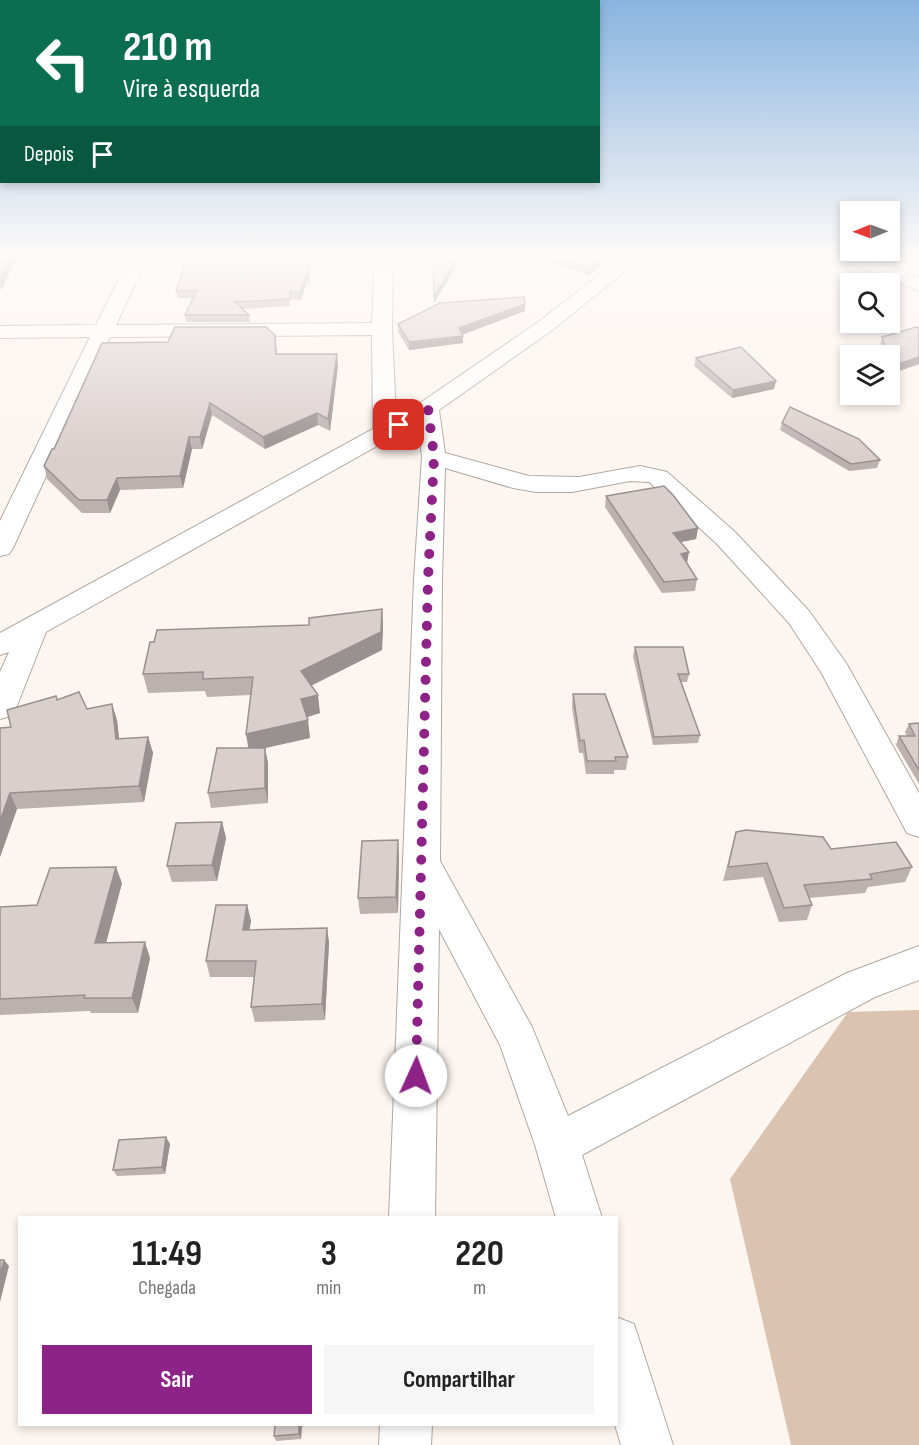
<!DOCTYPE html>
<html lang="pt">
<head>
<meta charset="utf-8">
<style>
  body { margin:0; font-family:"Sofia Sans Condensed",sans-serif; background:#f6f6f6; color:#222; height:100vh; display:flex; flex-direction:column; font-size:22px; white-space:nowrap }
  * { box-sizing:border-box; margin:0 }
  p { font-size:20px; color:#767676 }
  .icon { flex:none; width:33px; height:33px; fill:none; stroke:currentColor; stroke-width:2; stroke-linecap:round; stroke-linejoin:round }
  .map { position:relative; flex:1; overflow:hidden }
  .side { position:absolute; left:18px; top:1216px; width:600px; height:210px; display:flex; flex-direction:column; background:#fff; border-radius:0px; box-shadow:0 3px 9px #0003 }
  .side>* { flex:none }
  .guide { position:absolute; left:0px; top:0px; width:600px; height:183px; box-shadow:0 3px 9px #0003; background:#0b6e4f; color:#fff; overflow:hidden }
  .needle { width:39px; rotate:269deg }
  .tools { position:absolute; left:840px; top:201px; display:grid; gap:12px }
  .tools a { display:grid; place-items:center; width:60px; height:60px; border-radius:0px; background:#fff; box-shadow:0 3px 9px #0003; font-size:30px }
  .pin { position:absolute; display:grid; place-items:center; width:51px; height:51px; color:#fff; margin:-26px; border-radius:12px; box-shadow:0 3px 9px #0006 }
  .me { position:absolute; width:66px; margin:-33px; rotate:2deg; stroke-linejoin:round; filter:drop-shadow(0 0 4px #0008) }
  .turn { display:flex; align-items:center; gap:21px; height:126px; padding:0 24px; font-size:27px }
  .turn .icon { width:78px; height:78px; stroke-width:2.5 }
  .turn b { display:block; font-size:42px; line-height:51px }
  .then { display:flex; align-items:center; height:57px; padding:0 24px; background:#0003; gap:12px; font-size:22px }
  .eta { display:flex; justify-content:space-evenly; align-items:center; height:102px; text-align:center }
  .eta b { font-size:36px; font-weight:700; line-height:42px }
  .cta { display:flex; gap:12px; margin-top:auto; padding:12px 24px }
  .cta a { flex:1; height:69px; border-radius:0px; background:#8d2287; color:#fff; font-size:24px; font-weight:700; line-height:69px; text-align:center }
  .cta a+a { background:#f6f6f6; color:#222 }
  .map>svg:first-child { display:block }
  .green { fill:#dac3b0 }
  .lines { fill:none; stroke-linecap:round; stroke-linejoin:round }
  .minor-casing { stroke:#b0a9a3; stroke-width:2 }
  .minor { fill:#fff; fill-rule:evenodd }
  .wall { fill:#bbb2b0 }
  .shaded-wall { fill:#989190 }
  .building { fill:#d9cfcd; stroke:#989190; stroke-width:1.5 }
  .route { stroke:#8d2287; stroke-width:10; stroke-dasharray:0 18 }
</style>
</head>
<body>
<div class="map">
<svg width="919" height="1445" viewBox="0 0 919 1445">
  <rect width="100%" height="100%" fill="#fdf5ef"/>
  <path class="green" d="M 919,1010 L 919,1445 L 791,1445 L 730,1179 L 848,1012 Z"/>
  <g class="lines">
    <g class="minor-casing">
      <g id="minor">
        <path d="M 130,256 L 148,256 L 116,325 L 372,323 L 375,256 L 393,256 L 392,329 L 396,417 L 420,403 L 537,323 L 624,256 L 644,256 L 551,331 L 439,410 L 445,453 L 529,476 L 579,477 L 640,466 L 667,472 L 735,532 L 809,611 L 846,663 L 919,793 L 919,837 L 907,833 L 821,672 L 789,623 L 717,544 L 649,482 L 630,481 L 572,492 L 536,492 L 513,488 L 445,468 L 442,579 L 440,861 L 532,1027 L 568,1116 L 847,973 L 919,946 L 919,980 L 875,997 L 582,1155 L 602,1218 L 556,1218 L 535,1145 L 500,1045 L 439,929 L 435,1218 L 389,1218 L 414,579 L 422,457 L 418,423 L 46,632 L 16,708 L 11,716 L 0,719 L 0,672 L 9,652 L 0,655 L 0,633 L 373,429 L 372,335 L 110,337 L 13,548 L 9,554 L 0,556 L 0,521 L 90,337 L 0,338 L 0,326 L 96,325 Z"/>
        <path d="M 841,256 L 865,256 L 919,278 L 919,291 L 844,260 Z"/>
        <path d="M 616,1317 L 634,1324 L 673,1445 L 621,1445 L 615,1425 Z"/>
        <path d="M 380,1425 L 432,1425 L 431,1445 L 379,1445 Z"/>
      </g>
    </g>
    <use href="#minor" class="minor"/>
  </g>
  <g class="wall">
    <path d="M 0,256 L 23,256 L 21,260 L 15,260 L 2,289 L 0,289 Z"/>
    <path d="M 310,256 L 309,284 L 306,284 L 301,300 L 290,299 L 290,306 L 242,309 L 249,315 L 250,322 L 186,322 L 185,315 L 194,298 L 178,298 L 176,291 Z"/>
    <path d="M 539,256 L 613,256 L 588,275 L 539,259 Z"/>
    <path d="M 525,304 L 525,311 L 462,334 L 463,343 L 409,350 L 398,332 L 398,324 Z"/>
    <path d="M 919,328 L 919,364 L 890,374 L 890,356 L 884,356 L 880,345 L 882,337 Z"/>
    <path d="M 275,335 L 277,354 L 338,365 L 330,431 L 318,425 L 265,449 L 212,415 L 202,449 L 192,449 L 183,488 L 120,490 L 110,513 L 82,513 L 47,479 L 44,466 L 54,449 L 168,342 Z"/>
    <path d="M 696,358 L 776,381 L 774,389 L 732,398 L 694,366 Z"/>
    <path d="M 782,423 L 880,460 L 877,468 L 849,471 L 780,430 Z"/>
    <path d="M 606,496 L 698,528 L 696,539 L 681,542 L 687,563 L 697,579 L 695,591 L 662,593 L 605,507 Z"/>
    <path d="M 382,609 L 383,627 L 382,650 L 311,686 L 320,713 L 307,717 L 310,738 L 265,748 L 268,763 L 268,803 L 211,808 L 208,793 L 249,748 L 251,695 L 207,697 L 205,691 L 148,693 L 143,674 L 309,625 Z"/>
    <path d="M 635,647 L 689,674 L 687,682 L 681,682 L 700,735 L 698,743 L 653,745 L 633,656 Z"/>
    <path d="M 573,694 L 628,757 L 626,770 L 614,770 L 614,774 L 586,774 L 583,753 L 579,753 L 572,707 Z"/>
    <path d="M 57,700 L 117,720 L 119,739 L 148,737 L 153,753 L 144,802 L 17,809 L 0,857 L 11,727 Z"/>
    <path d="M 919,723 L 919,784 L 896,745 L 899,736 L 907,736 L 905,732 L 909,724 Z"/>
    <path d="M 222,822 L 226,838 L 217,881 L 172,882 L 167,866 Z"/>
    <path d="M 732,847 L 831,849 L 912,867 L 905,882 L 868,887 L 865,893 L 809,898 L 812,905 L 807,920 L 779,922 L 763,877 L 723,881 Z"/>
    <path d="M 399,856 L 398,913 L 360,914 L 358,898 Z"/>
    <path d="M 122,883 L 106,943 L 150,958 L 138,1013 L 91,1013 L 90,1011 L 0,1015 L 0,907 L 37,905 Z"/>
    <path d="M 247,905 L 251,921 L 249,930 L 327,928 L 329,943 L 325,1020 L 255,1022 L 251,1007 L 254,977 L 210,977 L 206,961 Z"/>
    <path d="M 170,1144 L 165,1174 L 117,1176 L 113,1170 Z"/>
    <path d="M 302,1425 L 301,1439 L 276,1441 L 274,1436 Z"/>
  </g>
  <g class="shaded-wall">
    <path d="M 10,256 L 14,256 L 15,260 L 2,289 L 0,284 L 0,278 Z"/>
    <path d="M 309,256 L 310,256 L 309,284 L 308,277 Z"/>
    <path d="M 459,256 L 463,256 L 434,303 L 434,296 Z"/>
    <path d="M 605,256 L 613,256 L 588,275 L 588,268 Z"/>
    <path d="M 306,277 L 306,284 L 301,300 L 300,293 Z"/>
    <path d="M 525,304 L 525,311 L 459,336 L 459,328 Z"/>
    <path d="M 463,336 L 463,343 L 409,350 L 409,342 Z"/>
    <path d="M 337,354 L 338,365 L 330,431 L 328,419 Z"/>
    <path d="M 919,357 L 919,364 L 890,374 L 892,366 Z"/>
    <path d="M 776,381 L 774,389 L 732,398 L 733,390 Z"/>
    <path d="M 210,403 L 212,415 L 202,449 L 200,437 Z"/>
    <path d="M 317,413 L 318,425 L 265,449 L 263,437 Z"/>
    <path d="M 189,437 L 192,449 L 183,488 L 180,476 Z"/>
    <path d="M 117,478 L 120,490 L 110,513 L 107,500 Z"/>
    <path d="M 698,528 L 696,539 L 671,544 L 673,533 Z"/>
    <path d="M 689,552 L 687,563 L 681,554 Z"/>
    <path d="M 382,609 L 383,627 L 382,650 L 304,689 L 301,671 Z"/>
    <path d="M 318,695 L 320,713 L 304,718 L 301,699 Z"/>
    <path d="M 112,704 L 117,720 L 121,755 L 116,739 Z"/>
    <path d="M 308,720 L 310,738 L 265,748 L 268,763 L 268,803 L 265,788 L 249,752 L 246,734 Z"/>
    <path d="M 148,737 L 153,753 L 144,802 L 139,786 Z"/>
    <path d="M 10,793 L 17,809 L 0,857 L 0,821 Z"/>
    <path d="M 222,822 L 226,838 L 217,881 L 212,865 Z"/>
    <path d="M 398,840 L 399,856 L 398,913 L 396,897 Z"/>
    <path d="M 116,867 L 122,883 L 102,958 L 95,943 Z"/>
    <path d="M 247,905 L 251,921 L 247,946 L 243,930 Z"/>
    <path d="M 327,928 L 329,943 L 325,1020 L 322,1004 Z"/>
    <path d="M 145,942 L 150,958 L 138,1013 L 132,998 Z"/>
    <path d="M 166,1137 L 170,1144 L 165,1174 L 162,1167 Z"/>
    <path d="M 4,1260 L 9,1266 L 0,1302 L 0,1275 Z"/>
    <path d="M 299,1425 L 302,1425 L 301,1439 L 299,1434 Z"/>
  </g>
  <g class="building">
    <path d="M 0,256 L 10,256 L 0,278 Z"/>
    <path d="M 218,256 L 309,256 L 308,277 L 306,277 L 300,293 L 290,292 L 290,299 L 235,302 L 249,315 L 185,315 L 197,290 L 176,291 L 186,260 L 217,259 Z"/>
    <path d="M 433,256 L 459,256 L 434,296 Z"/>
    <path d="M 551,256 L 605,256 L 588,268 Z"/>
    <path d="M 524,297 L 525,304 L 459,328 L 463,336 L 409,342 L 398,324 L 440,303 Z"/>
    <path d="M 175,327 L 266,327 L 275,335 L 276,354 L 337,354 L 328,419 L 317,413 L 263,437 L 210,403 L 200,437 L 189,437 L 180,476 L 117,478 L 107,500 L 79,500 L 44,466 L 52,449 L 54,449 L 102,343 L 168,342 Z"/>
    <path d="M 916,327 L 919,328 L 919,357 L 892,366 L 890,360 L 890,356 L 888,356 L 882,337 Z"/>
    <path d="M 741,347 L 776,381 L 733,390 L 696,358 Z"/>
    <path d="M 790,407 L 859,439 L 880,460 L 851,464 L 782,423 Z"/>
    <path d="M 664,486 L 673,495 L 698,528 L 673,533 L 689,552 L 681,554 L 697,579 L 664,582 L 606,496 Z"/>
    <path d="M 382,609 L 381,632 L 301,671 L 318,695 L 301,699 L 308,720 L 246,734 L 253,677 L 203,679 L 203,672 L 143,674 L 150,642 L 154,642 L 157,630 L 309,625 L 309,618 Z"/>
    <path d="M 635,647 L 683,647 L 689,674 L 678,674 L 700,735 L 654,737 Z"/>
    <path d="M 79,692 L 87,709 L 112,704 L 116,739 L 148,737 L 139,786 L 10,793 L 0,821 L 0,728 L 11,727 L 7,710 L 56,696 L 57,700 Z"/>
    <path d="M 573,694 L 605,694 L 628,757 L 615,757 L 616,761 L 587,761 L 584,740 L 580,741 Z"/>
    <path d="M 919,723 L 919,770 L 899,736 L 915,736 L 909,724 Z"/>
    <path d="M 217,748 L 265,748 L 265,788 L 208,793 Z"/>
    <path d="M 222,822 L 212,865 L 167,866 L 176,823 Z"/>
    <path d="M 746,830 L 823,837 L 831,849 L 896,842 L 912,867 L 870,874 L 872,879 L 804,885 L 812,905 L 784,908 L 767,863 L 728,867 L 736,832 Z"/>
    <path d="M 398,840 L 396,897 L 358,898 L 362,841 Z"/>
    <path d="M 116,867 L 95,943 L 145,942 L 132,998 L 84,998 L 85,995 L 0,999 L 0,907 L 37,905 L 50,868 Z"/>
    <path d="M 216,905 L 247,905 L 243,930 L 327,928 L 322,1004 L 251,1007 L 256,961 L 206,961 Z"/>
    <path d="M 166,1137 L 162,1167 L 113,1170 L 119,1140 Z"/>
    <path d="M 0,1260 L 4,1260 L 0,1275 Z"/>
    <path d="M 275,1425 L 299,1425 L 299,1434 L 274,1436 Z"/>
  </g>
  <linearGradient id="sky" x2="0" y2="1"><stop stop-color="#89b4e0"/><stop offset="0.56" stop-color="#fefaf8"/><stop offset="1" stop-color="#fefaf8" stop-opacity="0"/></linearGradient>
  <rect width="919" height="458" fill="url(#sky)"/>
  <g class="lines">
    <path class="route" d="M 399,425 L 428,408 L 434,457 L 428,579 L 416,1076"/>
  </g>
</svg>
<div class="tools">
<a><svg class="needle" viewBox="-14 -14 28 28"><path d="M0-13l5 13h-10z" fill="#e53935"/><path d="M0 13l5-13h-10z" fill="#767676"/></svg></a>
<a><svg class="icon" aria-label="search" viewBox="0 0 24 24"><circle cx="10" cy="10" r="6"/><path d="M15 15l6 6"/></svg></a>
<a><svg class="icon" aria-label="layers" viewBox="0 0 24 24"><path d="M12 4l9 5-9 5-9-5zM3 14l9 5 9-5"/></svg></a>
</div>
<div class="pin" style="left:399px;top:425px;background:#d93025"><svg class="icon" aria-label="arrive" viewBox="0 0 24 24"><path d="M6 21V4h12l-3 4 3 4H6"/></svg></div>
<svg class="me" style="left:416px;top:1076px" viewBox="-20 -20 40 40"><circle r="19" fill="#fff"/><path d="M0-13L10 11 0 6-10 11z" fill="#8d2287"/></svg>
<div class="guide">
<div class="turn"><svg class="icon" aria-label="left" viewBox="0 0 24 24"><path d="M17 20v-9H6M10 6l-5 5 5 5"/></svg><div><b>210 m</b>Vire à esquerda</div></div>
<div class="then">Depois<svg class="icon" aria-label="arrive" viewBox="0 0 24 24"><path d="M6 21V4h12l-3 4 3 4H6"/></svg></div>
</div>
<section class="side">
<div class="eta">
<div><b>11:49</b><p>Chegada</p></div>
<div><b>3</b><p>min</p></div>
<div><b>220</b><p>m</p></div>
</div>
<div class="cta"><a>Sair</a><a>Compartilhar</a></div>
</section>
</div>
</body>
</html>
